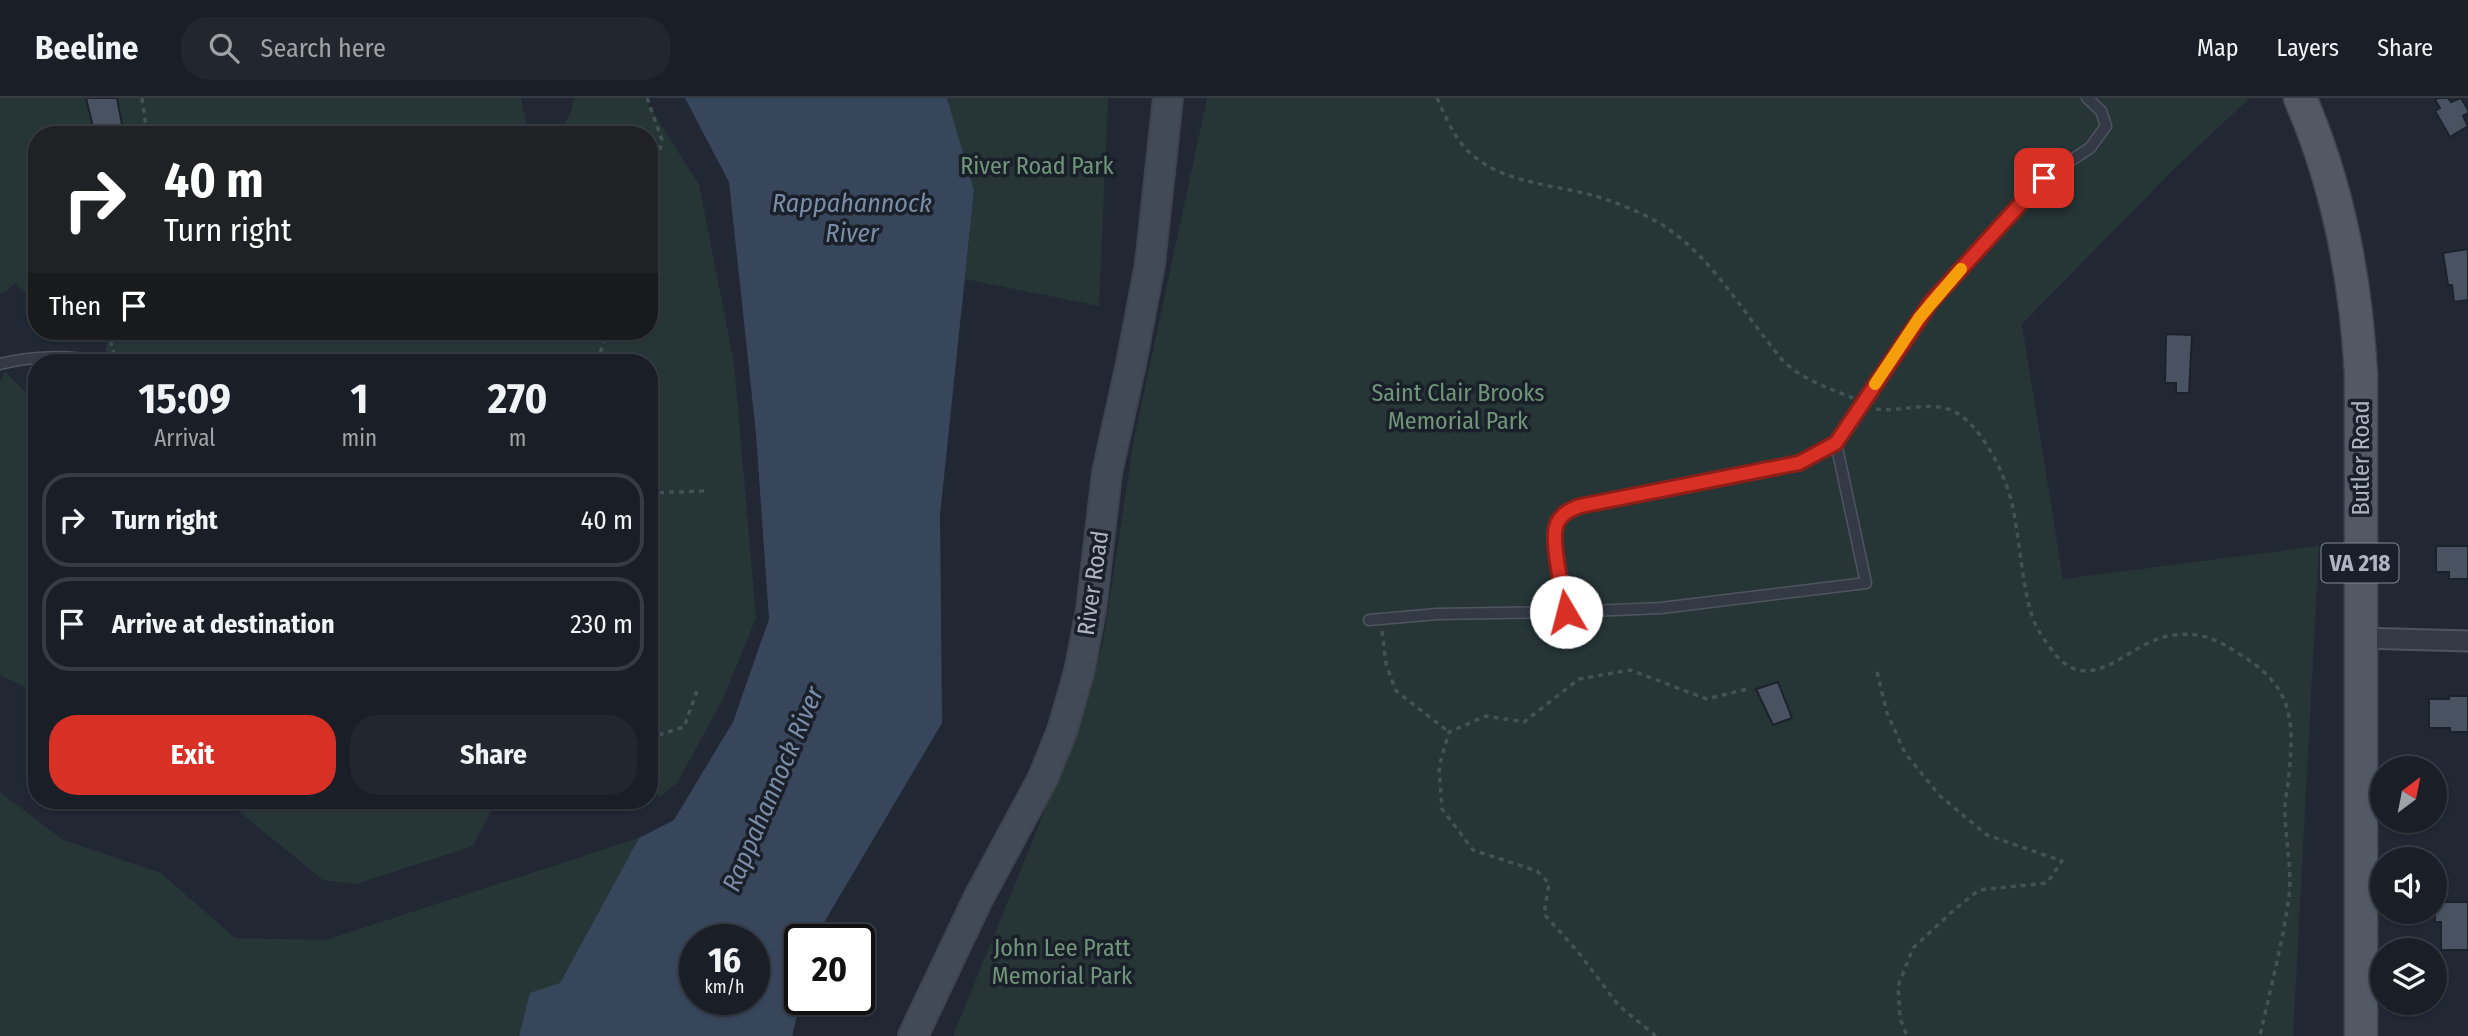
<!DOCTYPE html>
<html lang="en">
<head>
<meta charset="utf-8">
<style>
  body { margin:0; font-family:"Fira Sans Condensed",sans-serif; background:#22272f; color:#f1f3f6; height:100vh; display:flex; flex-direction:column; font-size:26px; white-space:nowrap }
  * { box-sizing:border-box; margin:0 }
  p { font-size:23px; color:#9fa2a7 }
  .icon { flex:none; width:38px; height:38px; fill:none; stroke:currentColor; stroke-width:2; stroke-linecap:round; stroke-linejoin:round }
  .map { position:relative; flex:1; overflow:hidden }
  .side { position:absolute; left:28px; top:256px; width:630px; height:455px; display:flex; flex-direction:column; background:#191e27; border-radius:28px; box-shadow:0 2px 5px #0004,0 0 0 2px #373c44 }
  .side>* { flex:none }
  .banner { position:absolute; left:28px; top:28px; width:630px; height:214px; border-radius:28px; box-shadow:0 2px 5px #0004,0 0 0 2px #373c44; background:#202124; color:#fff; overflow:hidden }
  .needle { width:46px; rotate:32deg }
  .fabs { position:absolute; left:2370px; top:658px; display:grid; gap:14px }
  .fabs a { display:grid; place-items:center; width:77px; height:77px; border-radius:50%; background:#191e27; box-shadow:0 2px 5px #0004,0 0 0 2px #373c44; font-size:35px }
  .speed { position:absolute; left:679px; top:826px; display:flex; gap:14px; font-size:35px; font-weight:700; text-align:center }
  .speed>* { display:grid; place-content:center; width:91px; height:91px; border-radius:50%; background:#191e27; box-shadow:0 2px 5px #0004,0 0 0 2px #373c44; line-height:1 }
  .speed small { font-size:18px; font-weight:400 }
  .speed .limit { border:4px solid #111; border-radius:10px; background:#fff; color:#111 }
  .pin { position:absolute; display:grid; place-items:center; width:60px; height:60px; color:#fff; margin:-30px; border-radius:14px; box-shadow:0 4px 10px #0006 }
  .me { position:absolute; width:77px; margin:-38px; rotate:352deg; stroke-linejoin:round; filter:drop-shadow(0 0 5px #0008) }
  .turn { display:flex; align-items:center; gap:24px; height:147px; padding:0 21px; font-size:32px }
  .turn .icon { width:91px; height:91px; stroke-width:2.5 }
  .turn b { display:block; font-size:49px; line-height:60px }
  .then { display:flex; align-items:center; height:66px; padding:0 21px; background:#0003; gap:14px; font-size:26px }
  .eta { display:flex; justify-content:space-evenly; align-items:center; height:119px; text-align:center }
  .eta b { font-size:42px; font-weight:700; line-height:49px }
  .button { display:flex; gap:14px; margin-top:auto; padding:14px 21px }
  .button a { flex:1; height:80px; border-radius:28px; background:#d93025; color:#fff; font-size:28px; font-weight:700; line-height:80px; text-align:center }
  .button a+a { background:#22272f; color:#f1f3f6 }
  ul { padding:0; list-style:none }
  li { display:flex; align-items:center; gap:21px; height:94px; margin:0 14px 10px; padding:0 7px; border:4px solid #373c44; border-radius:28px }
  li div { flex:1 }
  li b { display:block; font-size:26px }
  li em { font-style:normal }
  header { display:flex; align-items:center; gap:42px; box-sizing:border-box; height:98px; padding:0 35px; background:#191e27; border-bottom:2px solid #373c44 }
  header strong { font-size:33px }
  nav { display:flex; gap:38px; margin-inline-start:auto; font-size:24px }
  .search { width:490px; height:63px; background:#22272f; display:flex; align-items:center; gap:18px; box-sizing:border-box; padding:0 24px; border-radius:28px; color:#9fa2a7; font-size:26px }
  .map>svg:first-child { display:block }
  .green { fill:#263637 }
  .water { fill:#38465c; fill-rule:evenodd }
  .building { fill:#495260; stroke:#1c222b; stroke-width:2 }
  .lines { fill:none; stroke-linecap:round; stroke-linejoin:round }
  .lane-casing { stroke:#4f5560; stroke-width:13 }
  .street-casing { stroke:#4f5560; stroke-width:23 }
  .secondary-casing { stroke:#3e444e; stroke-width:32 }
  .primary-casing { stroke:#3e444e; stroke-width:35 }
  .path { stroke:#425255; stroke-width:3.5; stroke-dasharray:5 5; stroke-linecap:butt }
  .lane { stroke:#343a45; stroke-width:10 }
  .street { stroke:#343a45; stroke-width:19 }
  .secondary { stroke:#434a57; stroke-width:28 }
  .primary { stroke:#525965; stroke-width:32 }
  .route-casing { stroke:#8d1f18; stroke-width:18 }
  .route { stroke:#d93025; stroke-width:12 }
  .slow { stroke:#f59e0b; stroke-width:12 }
  .labels { text-anchor:middle; dominant-baseline:central; stroke-width:7; stroke-linejoin:round; paint-order:stroke }
  .shield { fill:#1a2029; stroke:#828894; stroke-width:2 }
  .shield-label { font-size:23px; font-weight:bold; fill:#aeb5c2 }
  .park-label { font-size:24px; fill:#709579; stroke:#1a2029 }
  .street-label { font-size:24px; fill:#aeb5c2; stroke:#1a2029 }
  .water-label { font-size:26px; font-style:italic; fill:#798ca8; stroke:#1a2029 }
</style>
</head>
<body>
<header>
<strong>Beeline</strong>
<div class="search"><svg class="icon" aria-label="search" viewBox="0 0 24 24"><circle cx="10" cy="10" r="6"/><path d="M15 15l6 6"/></svg>Search here</div>
<nav><a>Map</a><a>Layers</a><a>Share</a></nav>
</header>
<div class="map">
<svg width="2468" height="938" viewBox="0 0 2468 938">
  <rect width="100%" height="100%" fill="#212834"/>
  <g class="green">
    <path d="M 0,0 L 521,0 L 529,37 L 37,37 L 37,207 L 15,185 L 5,194 L 0,196 Z"/>
    <path d="M 574,0 L 644,0 L 699,87 L 734,265 L 756,520 L 723,601 L 677,685 L 659,699 L 649,686 L 649,264 L 105,264 L 107,233 L 649,233 L 649,37 L 558,37 L 572,12 Z"/>
    <path d="M 947,0 L 1108,0 L 1099,208 L 965,181 L 974,92 Z"/>
    <path d="M 1207,0 L 2250,0 L 2174,71 L 2022,226 L 2063,481 L 2319,448 L 2293,938 L 953,938 L 1039,727 L 1103,545 L 1134,341 Z"/>
    <path d="M 5,274 L 29,297 L 37,296 L 37,595 L 0,577 L 0,284 Z"/>
    <path d="M 0,694 L 63,742 L 161,775 L 235,840 L 326,842 L 639,740 L 560,885 L 520,938 L 0,938 Z"/>
    <path d="M 225,702 L 497,702 L 473,748 L 356,786 L 323,782 Z"/>
  </g>
  <path class="water" d="M 685,0 L 947,0 L 974,92 L 940,417 L 942,625 L 819,833 L 817,842 L 800,842 L 801,901 L 792,938 L 519,938 L 530,895 L 560,885 L 639,740 L 674,722 L 733,624 L 769,521 L 756,336 L 729,84 ZM 695,842 L 754,842 L 754,901 L 695,901 Z"/>
  <g class="building">
    <path d="M 86,0 L 117,0 L 124,37 L 95,37 Z"/>
    <path d="M 2438,0 L 2448,0 L 2451,4 L 2461,0 L 2468,12 L 2468,15 L 2463,18 L 2468,28 L 2450,39 L 2435,13 L 2440,10 L 2435,2 Z"/>
    <path d="M 2468,151 L 2468,202 L 2454,204 L 2452,187 L 2448,187 L 2443,155 Z"/>
    <path d="M 2166,236 L 2192,237 L 2189,295 L 2176,295 L 2176,285 L 2165,285 Z"/>
    <path d="M 2436,448 L 2468,448 L 2468,481 L 2449,481 L 2449,474 L 2436,474 Z"/>
    <path d="M 1778,584 L 1792,620 L 1773,627 L 1756,591 Z"/>
    <path d="M 2449,598 L 2468,598 L 2468,634 L 2450,634 L 2450,630 L 2429,630 L 2429,601 L 2449,601 Z"/>
    <path d="M 2435,804 L 2468,804 L 2468,852 L 2441,852 L 2441,824 L 2435,824 Z"/>
  </g>
  <g class="lines">
    <g class="lane-casing">
      <g id="lane">
        <path d="M 0,266 C 27,259 70,256 96,264"/>
        <path d="M 1566,514 L 1661,510 L 1866,485 L 1836,345"/>
        <path d="M 1369,522 L 1437,516 L 1566,514 L 1555,436 L 1561,418 L 1570,412 L 1799,365 L 1836,345 L 1931,203 L 2044,80 L 2090,50 L 2106,28 L 2101,13 L 2087,0"/>
      </g>
    </g>
    <g class="street-casing">
      <path id="street" d="M 2360,540 L 2468,543"/>
    </g>
    <g class="secondary-casing">
      <path id="secondary" d="M 913,938 L 978,801 L 1043,680 L 1062,633 L 1079,574 L 1091,512 L 1107,375 L 1131,266 L 1150,166 L 1168,0"/>
    </g>
    <g class="primary-casing">
      <path id="primary" d="M 2300,0 C 2338,87 2356,182 2361,277 L 2361,938"/>
    </g>
    <g class="path">
      <path d="M 142,0 L 147,37"/>
      <path d="M 647,0 L 662,42 L 649,99"/>
      <path d="M 1437,0 C 1446,20 1454,40 1470,55 C 1504,86 1553,86 1595,98 C 1618,105 1643,115 1664,128 C 1714,161 1745,218 1784,264 C 1804,282 1828,290 1853,300"/>
      <path d="M 108,233 L 116,264"/>
      <path d="M 597,264 L 608,233"/>
      <path d="M 1876,311 C 1898,314 1922,305 1944,310 C 1978,317 2005,375 2012,406 C 2020,442 2021,480 2031,515 C 2034,526 2042,539 2049,548 C 2089,608 2129,541 2174,537 C 2201,534 2216,541 2238,555 C 2291,587 2295,618 2289,676 C 2288,690 2284,705 2285,718 C 2286,745 2292,770 2289,798 C 2283,844 2270,892 2260,938"/>
      <path d="M 649,395 L 706,393"/>
      <path d="M 1382,533 L 1386,566 L 1396,593 L 1449,634"/>
      <path d="M 1877,574 L 1887,615 L 1905,655 L 1940,698 L 1987,737 L 2062,763 L 2047,785 L 1979,792 L 1955,811 L 1913,850 L 1898,888 L 1900,920 L 1907,938"/>
      <path d="M 649,640 L 684,629 L 697,593"/>
      <path d="M 625,702 L 628,702"/>
      <path d="M 1656,938 L 1619,908 L 1579,855 L 1544,816 L 1549,785 L 1537,773 L 1473,752 L 1442,711 L 1439,669 L 1449,634 L 1486,618 L 1524,624 L 1579,581 L 1630,572 L 1707,601 L 1747,591"/>
    </g>
    <use href="#lane" class="lane"/>
    <use href="#street" class="street"/>
    <use href="#secondary" class="secondary"/>
    <use href="#primary" class="primary"/>
  </g>
  <g class="lines">
    <g class="route-casing">
      <path id="route" d="M 1566,514 C 1563,495 1551,444 1556,429 C 1559,417 1569,412 1580,408 L 1799,365 L 1836,345 L 1931,204 L 2044,80"/>
    </g>
    <use href="#route" class="route"/>
    <path class="slow" d="M 1875,286 L 1919,220 L 1961,171"/>
  </g>
  <g class="labels">
    <rect class="shield" x="2321.5" y="445.5" width="77" height="39" rx="5"/>
    <g class="shield-label">
      <text x="2360" y="465">VA 218</text>
    </g>
    <g class="park-label">
      <text x="1037" y="68">River Road Park</text>
      <text x="1458" y="295">Saint Clair Brooks<tspan x="1458" dy="28">Memorial Park</tspan></text>
      <text x="1062" y="850">John Lee Pratt<tspan x="1062" dy="28">Memorial Park</tspan></text>
    </g>
    <g class="street-label">
      <text transform="translate(2361 360) rotate(-90)">Butler Road</text>
      <text transform="translate(1093 485) rotate(-82)">River Road</text>
    </g>
    <g class="water-label">
      <text x="852" y="105">Rappahannock<tspan x="852" dy="30">River</tspan></text>
      <text transform="translate(773 691) rotate(-67)">Rappahannock River</text>
    </g>
  </g>
</svg>
<div class="fabs">
<a><svg class="needle" viewBox="-14 -14 28 28"><path d="M0-13l5 13h-10z" fill="#e53935"/><path d="M0 13l5-13h-10z" fill="#9fa2a7"/></svg></a>
<a><svg class="icon" aria-label="sound" viewBox="0 0 24 24"><path d="M4 9h4l5-4v14l-5-4H4zM17 9q2 3 0 6"/></svg></a>
<a><svg class="icon" aria-label="layers" viewBox="0 0 24 24"><path d="M12 4l9 5-9 5-9-5zM3 14l9 5 9-5"/></svg></a>
</div>
<div class="speed"><div>16<small>km/h</small></div><div class="limit">20</div></div>
<div class="pin" style="left:2044px;top:80px;background:#d93025"><svg class="icon" aria-label="arrive" viewBox="0 0 24 24"><path d="M6 21V4h12l-3 4 3 4H6"/></svg></div>
<svg class="me" style="left:1566px;top:514px" viewBox="-20 -20 40 40"><circle r="19" fill="#fff"/><path d="M0-13L10 11 0 6-10 11z" fill="#d93025"/></svg>
<div class="banner">
<div class="turn"><svg class="icon" aria-label="right" viewBox="0 0 24 24"><path d="M7 20v-9h11M14 6l5 5-5 5"/></svg><div><b>40 m</b>Turn right</div></div>
<div class="then">Then<svg class="icon" aria-label="arrive" viewBox="0 0 24 24"><path d="M6 21V4h12l-3 4 3 4H6"/></svg></div>
</div>
<section class="side">
<div class="eta">
<div><b>15:09</b><p>Arrival</p></div>
<div><b>1</b><p>min</p></div>
<div><b>270</b><p>m</p></div>
</div>
<ul>
<li><svg class="icon" aria-label="right" viewBox="0 0 24 24"><path d="M7 20v-9h11M14 6l5 5-5 5"/></svg><div><b>Turn right</b></div><em>40 m</em></li>
<li><svg class="icon" aria-label="arrive" viewBox="0 0 24 24"><path d="M6 21V4h12l-3 4 3 4H6"/></svg><div><b>Arrive at destination</b></div><em>230 m</em></li>
</ul>
<div class="button"><a>Exit</a><a>Share</a></div>
</section>
</div>
</body>
</html>
